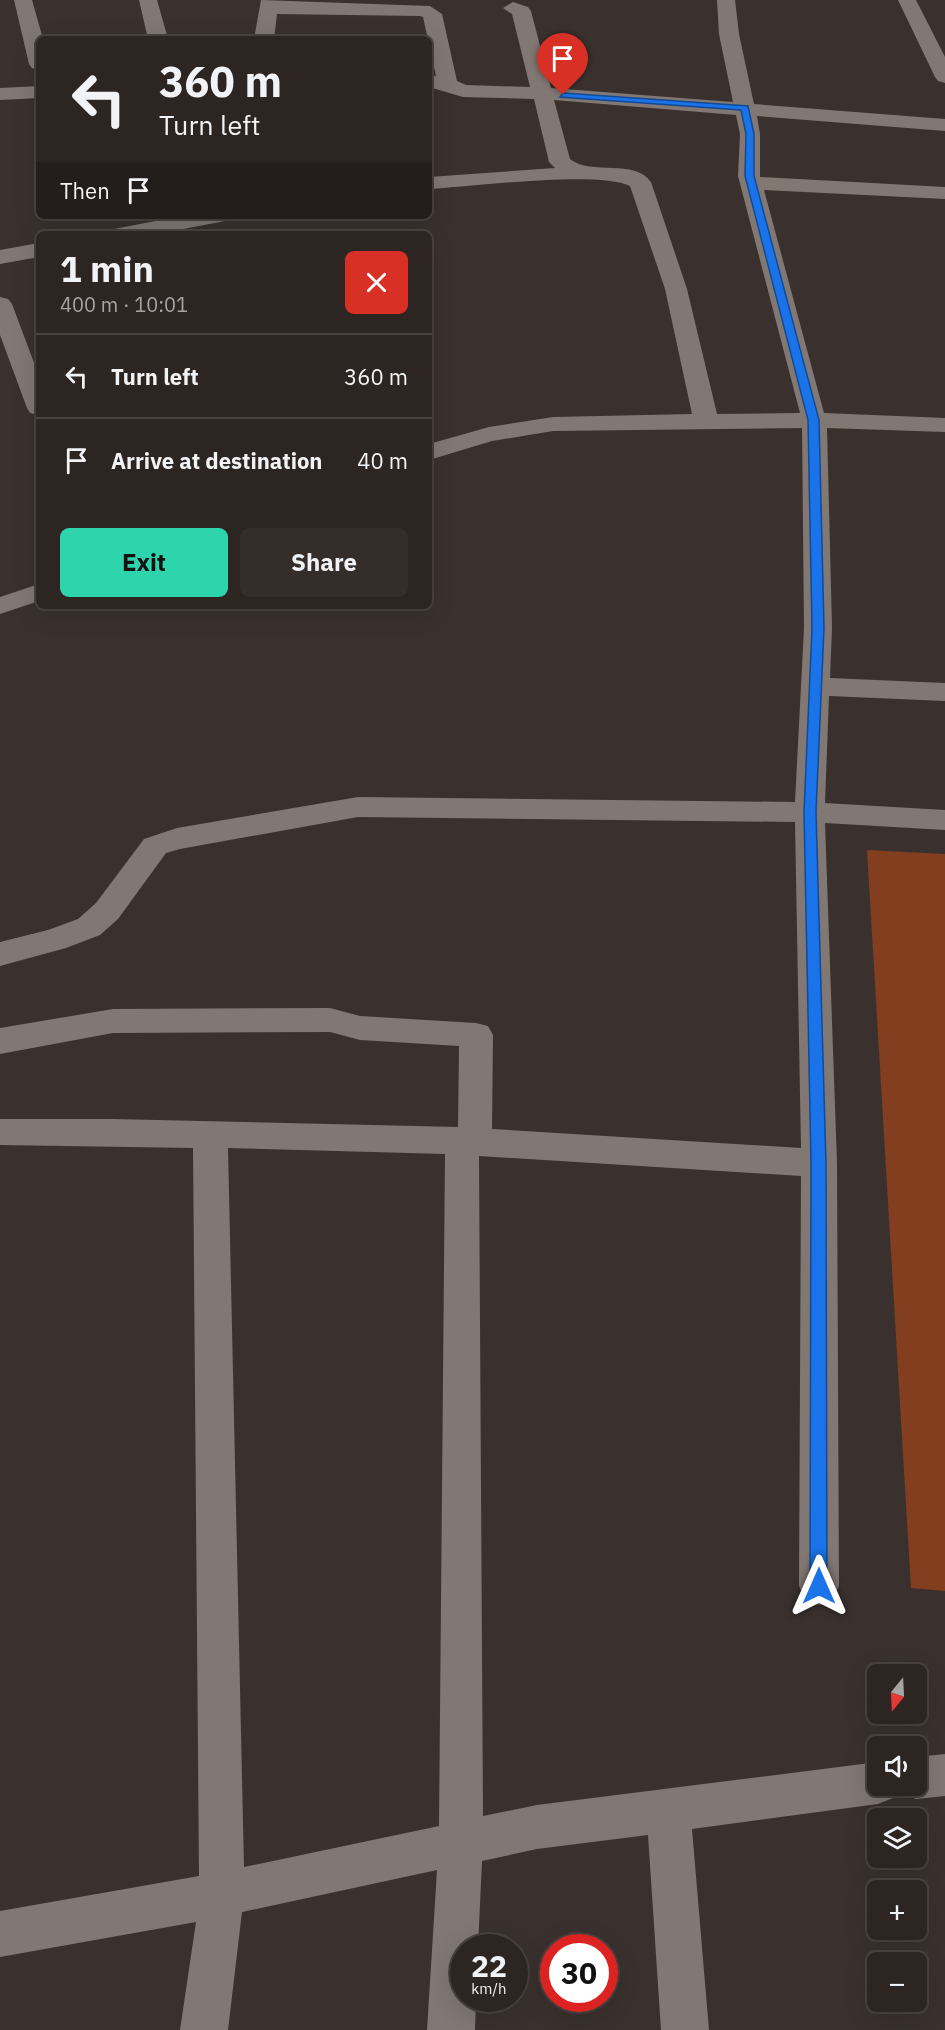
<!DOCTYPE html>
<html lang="en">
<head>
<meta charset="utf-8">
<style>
  body { margin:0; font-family:"IBM Plex Sans",sans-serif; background:#342d2a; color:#f1f3f6; height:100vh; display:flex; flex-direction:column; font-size:22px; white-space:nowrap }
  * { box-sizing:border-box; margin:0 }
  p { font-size:20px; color:#a6a5a5 }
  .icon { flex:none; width:33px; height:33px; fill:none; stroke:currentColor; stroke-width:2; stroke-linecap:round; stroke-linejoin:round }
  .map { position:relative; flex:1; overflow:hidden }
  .panel { position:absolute; left:36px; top:231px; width:396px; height:378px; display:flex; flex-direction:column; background:#2c2522; border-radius:9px; box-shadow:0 6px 24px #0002,0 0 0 2px #484240 }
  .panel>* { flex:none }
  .banner { position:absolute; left:36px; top:36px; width:396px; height:183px; border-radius:9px; box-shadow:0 6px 24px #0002,0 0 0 2px #484240; background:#2c2522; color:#f1f3f6; overflow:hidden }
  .needle { width:39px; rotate:198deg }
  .tools { position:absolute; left:867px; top:1664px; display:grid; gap:12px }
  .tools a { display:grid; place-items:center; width:60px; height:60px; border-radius:9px; background:#2c2522; box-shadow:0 6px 24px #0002,0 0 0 2px #484240; font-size:30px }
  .speed { position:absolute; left:450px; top:1934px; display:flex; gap:12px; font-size:30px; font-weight:700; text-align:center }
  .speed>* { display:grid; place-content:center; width:78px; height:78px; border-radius:50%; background:#2c2522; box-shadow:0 6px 24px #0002,0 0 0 2px #484240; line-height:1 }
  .speed small { font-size:15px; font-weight:400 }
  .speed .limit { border:9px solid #d22; background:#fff; color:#111 }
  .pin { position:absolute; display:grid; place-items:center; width:51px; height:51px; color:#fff; margin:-62px -26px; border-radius:50% 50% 50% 0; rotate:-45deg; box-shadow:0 0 6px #0007 }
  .pin .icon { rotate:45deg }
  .me { position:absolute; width:66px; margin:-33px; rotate:0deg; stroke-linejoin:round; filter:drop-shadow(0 0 4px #0008) }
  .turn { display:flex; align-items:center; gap:21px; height:126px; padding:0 24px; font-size:27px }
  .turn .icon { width:78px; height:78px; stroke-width:2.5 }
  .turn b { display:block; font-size:42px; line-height:51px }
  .then { display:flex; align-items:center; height:57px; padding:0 24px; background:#0003; gap:12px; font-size:22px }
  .round { display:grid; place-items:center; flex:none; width:63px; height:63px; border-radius:9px; background:#342d2a }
  .headline { display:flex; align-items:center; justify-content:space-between; height:102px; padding:0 24px }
  h1 { font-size:36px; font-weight:700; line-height:45px }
  .button { display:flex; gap:12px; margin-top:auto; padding:12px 24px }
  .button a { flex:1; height:69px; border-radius:9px; background:#2ed4ab; color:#111; font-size:24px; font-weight:700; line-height:69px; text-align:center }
  .button a+a { background:#342d2a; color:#f1f3f6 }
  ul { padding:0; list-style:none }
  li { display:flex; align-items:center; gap:18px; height:84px; padding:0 24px; border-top:2px solid #484240 }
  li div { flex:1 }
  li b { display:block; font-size:22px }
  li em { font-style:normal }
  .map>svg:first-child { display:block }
  .green { fill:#823e1f }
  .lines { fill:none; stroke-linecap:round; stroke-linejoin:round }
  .minor { fill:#817773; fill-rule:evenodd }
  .route { fill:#1a73e8; stroke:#114b97; stroke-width:1.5 }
</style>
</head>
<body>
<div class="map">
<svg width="945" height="2030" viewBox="0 0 945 2030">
  <rect width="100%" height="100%" fill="#3a312e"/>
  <path class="green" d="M 867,850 L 945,854 L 945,1591 L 911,1588 Z"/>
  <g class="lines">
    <g class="minor">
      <path d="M 14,0 L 32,0 L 43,39 L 39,39 L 39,70 L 32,68 L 29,64 Z"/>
      <path d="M 139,0 L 157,0 L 168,39 L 148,39 Z"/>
      <path d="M 261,0 L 430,6 L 442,14 L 457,81 L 466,85 L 530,87 L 512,14 L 503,8 L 513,2 L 528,7 L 531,11 L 551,88 L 733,102 L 719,34 L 717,0 L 735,0 L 739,34 L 754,104 L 945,119 L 945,131 L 757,116 L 760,134 L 760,177 L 945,187 L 945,199 L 764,190 L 824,413 L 945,418 L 945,432 L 827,428 L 832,628 L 830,678 L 945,683 L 945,701 L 829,696 L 825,803 L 945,810 L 945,830 L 825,823 L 837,1163 L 839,1586 L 833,1599 L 819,1605 L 805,1599 L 799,1586 L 801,1176 L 479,1156 L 483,1816 L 537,1805 L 878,1762 L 878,1785 L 916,1785 L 916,1757 L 945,1754 L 945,1796 L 916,1799 L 901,1793 L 898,1787 L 893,1798 L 878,1804 L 692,1829 L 709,2030 L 661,2030 L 648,1835 L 537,1849 L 482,1861 L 478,1947 L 464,1947 L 464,1998 L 476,1998 L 475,2030 L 427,2030 L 437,1870 L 242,1912 L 228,2030 L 180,2030 L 196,1922 L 0,1957 L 0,1911 L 199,1876 L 193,1148 L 0,1145 L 0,1119 L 113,1119 L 458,1127 L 459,1046 L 360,1040 L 330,1032 L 113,1033 L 0,1054 L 0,1028 L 113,1009 L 330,1008 L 360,1016 L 476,1023 L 488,1026 L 493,1035 L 492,1129 L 801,1148 L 795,822 L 358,817 L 180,849 L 166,853 L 118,919 L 100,935 L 66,948 L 0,966 L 0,942 L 48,930 L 78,919 L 96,903 L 144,839 L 177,828 L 358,797 L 795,802 L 804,628 L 802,428 L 553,431 L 492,441 L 429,460 L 429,444 L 489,427 L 553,417 L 692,414 L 665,289 L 630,186 C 597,170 471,187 429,189 L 429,177 L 555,168 L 549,162 L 534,99 L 463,97 L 429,87 L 429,75 L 436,76 L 423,17 L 420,16 L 277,14 L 274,39 L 254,39 ZM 554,100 L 736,115 L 740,134 L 738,176 L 800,413 L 717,414 L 687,289 L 651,182 C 634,158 592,176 570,159 ZM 228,1148 L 445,1154 L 439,1826 L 244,1867 Z"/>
      <path d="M 898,0 L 916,0 L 945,57 L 945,83 L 938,81 L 935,77 Z"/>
      <path d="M 39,86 L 39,98 L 0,100 L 0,88 Z"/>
      <path d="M 182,216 L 228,216 L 225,221 L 157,234 L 111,234 L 114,229 Z"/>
      <path d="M 39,243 L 39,257 L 0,264 L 0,250 Z"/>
      <path d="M 0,297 L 8,299 L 12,304 L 39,376 L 39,415 L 30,413 L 27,408 L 0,335 Z"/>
      <path d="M 39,584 L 39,601 L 0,614 L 0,597 Z"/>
    </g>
  </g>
  <path class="route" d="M 563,93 L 748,106 L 754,134 L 754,176 L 819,420 L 824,628 L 816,812 L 826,1164 L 827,1586 L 825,1591 L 819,1593 L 813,1591 L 810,1586 L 811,1164 L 804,812 L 812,628 L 808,420 L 745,176 L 746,134 L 741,110 L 560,97 Z"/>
</svg>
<div class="tools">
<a><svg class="needle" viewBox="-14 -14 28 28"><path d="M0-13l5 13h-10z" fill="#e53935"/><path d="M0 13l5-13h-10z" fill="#a6a5a5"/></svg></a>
<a><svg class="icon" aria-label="sound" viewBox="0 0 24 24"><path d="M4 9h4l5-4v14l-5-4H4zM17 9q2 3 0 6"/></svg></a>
<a><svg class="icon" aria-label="layers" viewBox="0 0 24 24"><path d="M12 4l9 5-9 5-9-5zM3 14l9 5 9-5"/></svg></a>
<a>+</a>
<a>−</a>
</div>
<div class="speed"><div>22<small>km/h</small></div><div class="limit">30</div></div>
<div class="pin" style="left:563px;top:95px;background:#d93025"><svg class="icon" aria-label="arrive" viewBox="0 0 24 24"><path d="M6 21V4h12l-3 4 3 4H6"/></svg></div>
<svg class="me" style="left:819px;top:1586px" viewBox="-20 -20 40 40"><path d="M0-17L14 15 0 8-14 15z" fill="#1a73e8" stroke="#fff" stroke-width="4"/></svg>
<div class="banner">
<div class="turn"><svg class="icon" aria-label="left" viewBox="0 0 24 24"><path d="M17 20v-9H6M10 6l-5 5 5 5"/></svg><div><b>360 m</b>Turn left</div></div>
<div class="then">Then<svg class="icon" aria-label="arrive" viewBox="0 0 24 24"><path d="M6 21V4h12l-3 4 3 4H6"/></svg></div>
</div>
<section class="panel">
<div class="headline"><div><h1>1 min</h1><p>400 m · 10:01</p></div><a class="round" style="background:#d93025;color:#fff"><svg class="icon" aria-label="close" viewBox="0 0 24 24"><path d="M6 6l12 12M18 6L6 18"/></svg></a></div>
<ul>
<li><svg class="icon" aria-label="left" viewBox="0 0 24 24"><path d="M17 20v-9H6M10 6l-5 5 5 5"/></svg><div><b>Turn left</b></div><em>360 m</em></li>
<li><svg class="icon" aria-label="arrive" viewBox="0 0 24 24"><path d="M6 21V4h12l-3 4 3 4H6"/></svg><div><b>Arrive at destination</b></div><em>40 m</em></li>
</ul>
<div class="button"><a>Exit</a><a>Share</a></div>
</section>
</div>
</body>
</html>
